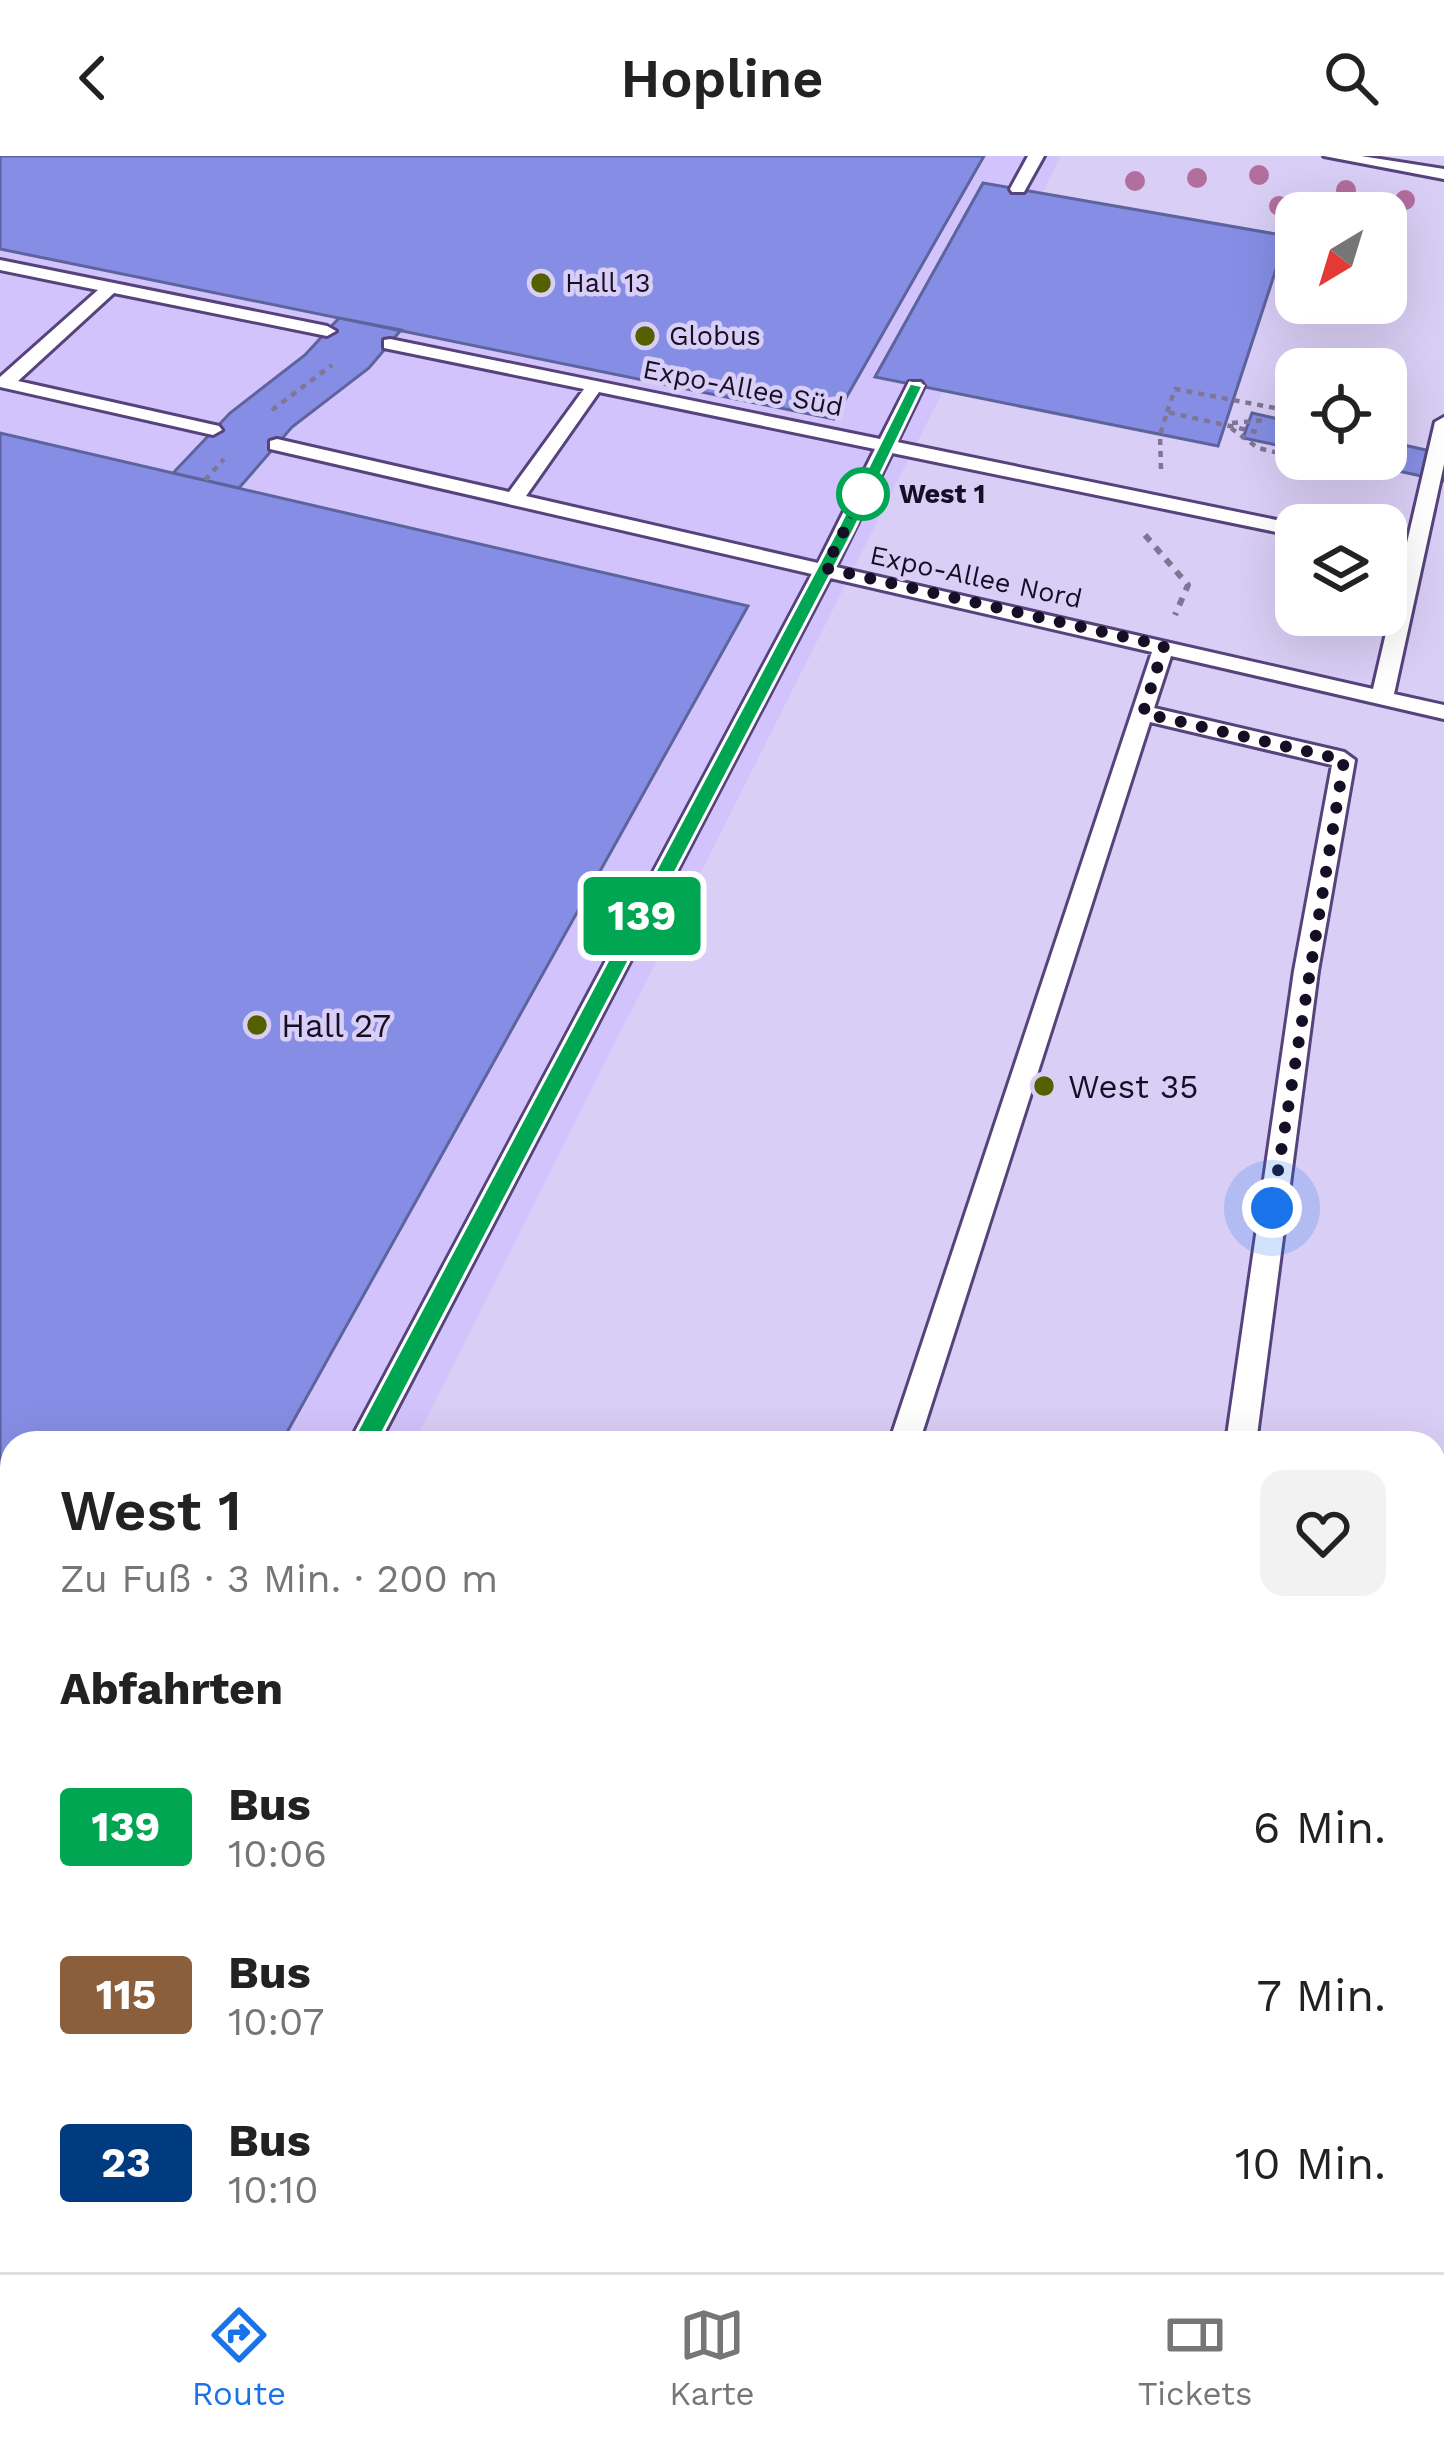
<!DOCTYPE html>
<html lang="de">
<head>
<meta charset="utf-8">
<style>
	body { margin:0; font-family:"Work Sans",sans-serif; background:#f2f2f2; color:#222; height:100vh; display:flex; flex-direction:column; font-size:45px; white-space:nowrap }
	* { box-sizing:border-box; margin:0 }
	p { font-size:39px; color:#767676 }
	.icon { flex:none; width:66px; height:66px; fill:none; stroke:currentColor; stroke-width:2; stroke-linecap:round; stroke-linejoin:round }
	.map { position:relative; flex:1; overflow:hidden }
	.details { position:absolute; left:0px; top:1275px; width:1446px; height:843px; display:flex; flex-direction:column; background:#fff; border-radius:36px 36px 0 0; box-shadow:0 12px 48px #0002 }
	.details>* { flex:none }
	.badge { padding:0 24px; border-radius:9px; font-size:42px; line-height:78px }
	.needle { width:78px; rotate:218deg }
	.tools { position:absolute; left:1275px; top:36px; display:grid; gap:24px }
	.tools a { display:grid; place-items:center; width:132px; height:132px; border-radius:24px; background:#fff; box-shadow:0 12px 48px #0002; font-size:60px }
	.you { position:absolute; width:60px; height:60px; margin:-30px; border:9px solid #fff; border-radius:50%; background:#1a73e8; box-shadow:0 0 0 18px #1a73e833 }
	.map>.badge { position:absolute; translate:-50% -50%; box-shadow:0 0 0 6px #fff }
	h2 { padding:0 60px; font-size:45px; line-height:108px }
	.round { display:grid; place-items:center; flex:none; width:126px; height:126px; border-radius:24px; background:#f2f2f2 }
	.head { display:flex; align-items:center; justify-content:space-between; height:204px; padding:0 60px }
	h1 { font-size:57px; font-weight:600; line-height:90px }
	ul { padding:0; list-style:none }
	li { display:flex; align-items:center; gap:36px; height:168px; padding:0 60px }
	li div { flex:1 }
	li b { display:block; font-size:45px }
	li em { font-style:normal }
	li .badge { min-width:132px; font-weight:700; text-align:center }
	header { display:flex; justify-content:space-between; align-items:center; height:156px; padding:0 60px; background:#fff; font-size:54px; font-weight:600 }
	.menu { display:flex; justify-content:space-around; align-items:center; height:168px; border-top:3px solid #e0e0e0; background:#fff; font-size:33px; color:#767676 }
	.menu a { display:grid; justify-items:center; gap:6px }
	.menu .on { color:#1a73e8 }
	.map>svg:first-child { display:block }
	.built { fill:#d3c3fc }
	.building { fill:#858ee4; stroke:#5d639d; stroke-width:3 }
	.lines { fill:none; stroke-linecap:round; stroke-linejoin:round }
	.service-casing { stroke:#56437b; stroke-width:6 }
	.path-far2 { stroke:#7f7695; stroke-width:4.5; stroke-dasharray:6 6; stroke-linecap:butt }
	.path-far1 { stroke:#7f7695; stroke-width:6; stroke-dasharray:8 8; stroke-linecap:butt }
	.path { stroke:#7f7695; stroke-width:9; stroke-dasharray:12 12; stroke-linecap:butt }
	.service { fill:#fff; fill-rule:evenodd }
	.tree { fill:#b26e9d }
	.line { fill:#00a651; stroke:#fff; stroke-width:3 }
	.walk { stroke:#160e25; stroke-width:12; stroke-dasharray:0 21.6 }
	.poi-dot { fill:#546000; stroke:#d9cef5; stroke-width:4.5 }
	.stop-dot { fill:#fff; stroke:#00a651; stroke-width:6 }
	.labels { text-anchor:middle; stroke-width:9; stroke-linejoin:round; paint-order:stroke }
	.far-poi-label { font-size:27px; fill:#160e25; stroke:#d9cef5; text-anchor:start }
	.far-street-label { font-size:27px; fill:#160e25; stroke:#d9cef5 }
	.far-stop-label { font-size:27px; font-weight:bold; fill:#160e25; stroke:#d9cef5; text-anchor:start }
	.poi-label { font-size:33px; fill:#160e25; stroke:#d9cef5; text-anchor:start }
</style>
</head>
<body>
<header><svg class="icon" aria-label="back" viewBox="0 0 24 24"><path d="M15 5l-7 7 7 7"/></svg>Hopline<svg class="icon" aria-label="search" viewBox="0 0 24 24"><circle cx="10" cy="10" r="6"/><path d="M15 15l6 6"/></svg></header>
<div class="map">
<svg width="1444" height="2116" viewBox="0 0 1444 2116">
	<rect width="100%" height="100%" fill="#d9cef5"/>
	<path class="built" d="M0,0H1061L414,1287H12V2006L0,2001Z"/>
	<path class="building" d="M0,0H984L834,263L0,93Z
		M983,27L1287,80L1218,290L875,221Z
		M339,162L401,174L369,212L292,271L239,332L173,317L230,257L305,199Z
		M1252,257L1296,267V293L1243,282Z
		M0,277L748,450L281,1287H12V1769L0,1791Z
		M1386,285L1444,298V325L1343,303H1386Z"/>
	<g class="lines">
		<defs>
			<path id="service" d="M1028,0H1044L1024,36H1012L1010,33Z
				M1324,0H1361L1444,13V23Z
				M0,104L327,170L336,175L327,180L114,137L18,225L219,270L222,274L213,279L0,231V221L98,134L0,114Z
				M390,183L880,283L909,226H921L924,230L897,286L1296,368L1300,369H1296V380L892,297L836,411L1373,533L1435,266L1444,261V308L1394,538L1444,549V563L1171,500L1154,552L1344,596L1355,604L1318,815L1256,1287H1226L1294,815L1332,609L1150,566L919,1287H889L1152,496L830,422L379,1287H349L812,418L270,293V285L277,283L509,336L584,233L384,192V184ZM599,236L875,293L818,407L526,340Z
				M0,1862L12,1867V1903L0,1898Z
				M0,2060L12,2065V2103L0,2098Z
				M39,2106H82L83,2109L80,2116H42Z
				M617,2106H655L652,2116H614Z
				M1133,2106H1171L1170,2116H1132Z"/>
		</defs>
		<use href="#service" class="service-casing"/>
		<path class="path-far2" d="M272,254L332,209
			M1167,256L1175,233L1296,256
			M1232,267L1266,264
			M1231,272L1258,292L1296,301
			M1306,303L1383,320L1386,312
			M1161,313L1160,279L1167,256L1261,277
			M205,324L224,303"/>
		<path class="path-far1" d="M1145,379L1188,429L1175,459"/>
		<path class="path" d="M567,2116L571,2106"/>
		<use href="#service" class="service"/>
	</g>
	<g class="tree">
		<circle cx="1259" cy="19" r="10"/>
		<circle cx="1197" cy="22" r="10"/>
		<circle cx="1135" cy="25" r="10"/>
		<circle cx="1346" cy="34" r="10"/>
		<circle cx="1405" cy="44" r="10"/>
		<circle cx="1279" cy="50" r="10"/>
	</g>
	<path class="line" d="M910,227L923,230L854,374L373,1295H355V1279L837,374Z"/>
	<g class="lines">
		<path class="walk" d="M863,338L825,412L1164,490L1143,557L1344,604L1272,1052"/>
	</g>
	<g class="poi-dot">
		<circle cx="541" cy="127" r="12"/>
		<circle cx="645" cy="180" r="12"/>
		<circle cx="257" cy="869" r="12"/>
		<circle cx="1044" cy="930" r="12"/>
	</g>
	<circle class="stop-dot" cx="863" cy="338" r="24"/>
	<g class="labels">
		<g class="far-poi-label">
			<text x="565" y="136">Hall 13</text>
			<text x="669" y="189">Globus</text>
		</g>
		<g class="far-street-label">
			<text transform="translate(743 232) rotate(11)" y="9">Expo-Allee Süd</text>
			<text transform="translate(976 421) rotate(12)" y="9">Expo-Allee Nord</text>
		</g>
		<g class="far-stop-label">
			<text x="899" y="347">West 1</text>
		</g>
		<g class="poi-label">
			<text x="281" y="881">Hall 27</text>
			<text x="1068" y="942">West 35</text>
		</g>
	</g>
</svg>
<div class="tools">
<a><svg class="needle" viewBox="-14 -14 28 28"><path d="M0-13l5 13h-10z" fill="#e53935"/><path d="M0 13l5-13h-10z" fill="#767676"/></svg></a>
<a><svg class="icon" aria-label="locate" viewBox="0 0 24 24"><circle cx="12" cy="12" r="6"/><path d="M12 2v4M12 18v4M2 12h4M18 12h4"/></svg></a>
<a><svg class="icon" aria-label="layers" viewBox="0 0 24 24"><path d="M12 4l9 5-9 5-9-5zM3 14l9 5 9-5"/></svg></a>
</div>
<div class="you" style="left:1272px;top:1052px"></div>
<b class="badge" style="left:642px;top:760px;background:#00a651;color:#fff">139</b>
<section class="details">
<div class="head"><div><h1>West 1</h1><p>Zu Fuß · 3 Min. · 200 m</p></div><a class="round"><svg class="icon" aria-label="heart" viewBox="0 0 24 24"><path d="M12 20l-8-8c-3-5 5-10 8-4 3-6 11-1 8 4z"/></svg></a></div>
<h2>Abfahrten</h2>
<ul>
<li><span class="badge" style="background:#00a651;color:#fff">139</span><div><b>Bus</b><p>10:06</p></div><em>6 Min.</em></li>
<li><span class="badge" style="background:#8b5e3c;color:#fff">115</span><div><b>Bus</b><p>10:07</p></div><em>7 Min.</em></li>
<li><span class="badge" style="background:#003b80;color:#fff">23</span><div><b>Bus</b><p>10:10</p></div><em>10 Min.</em></li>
</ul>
</section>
</div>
<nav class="menu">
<a class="on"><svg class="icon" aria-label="directions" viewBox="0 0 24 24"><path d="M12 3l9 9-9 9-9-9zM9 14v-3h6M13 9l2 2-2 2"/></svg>Route</a>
<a><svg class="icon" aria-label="map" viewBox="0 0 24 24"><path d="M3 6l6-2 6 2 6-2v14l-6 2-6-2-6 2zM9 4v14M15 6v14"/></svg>Karte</a>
<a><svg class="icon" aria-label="tickets" viewBox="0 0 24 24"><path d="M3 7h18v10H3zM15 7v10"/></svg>Tickets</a>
</nav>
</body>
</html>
